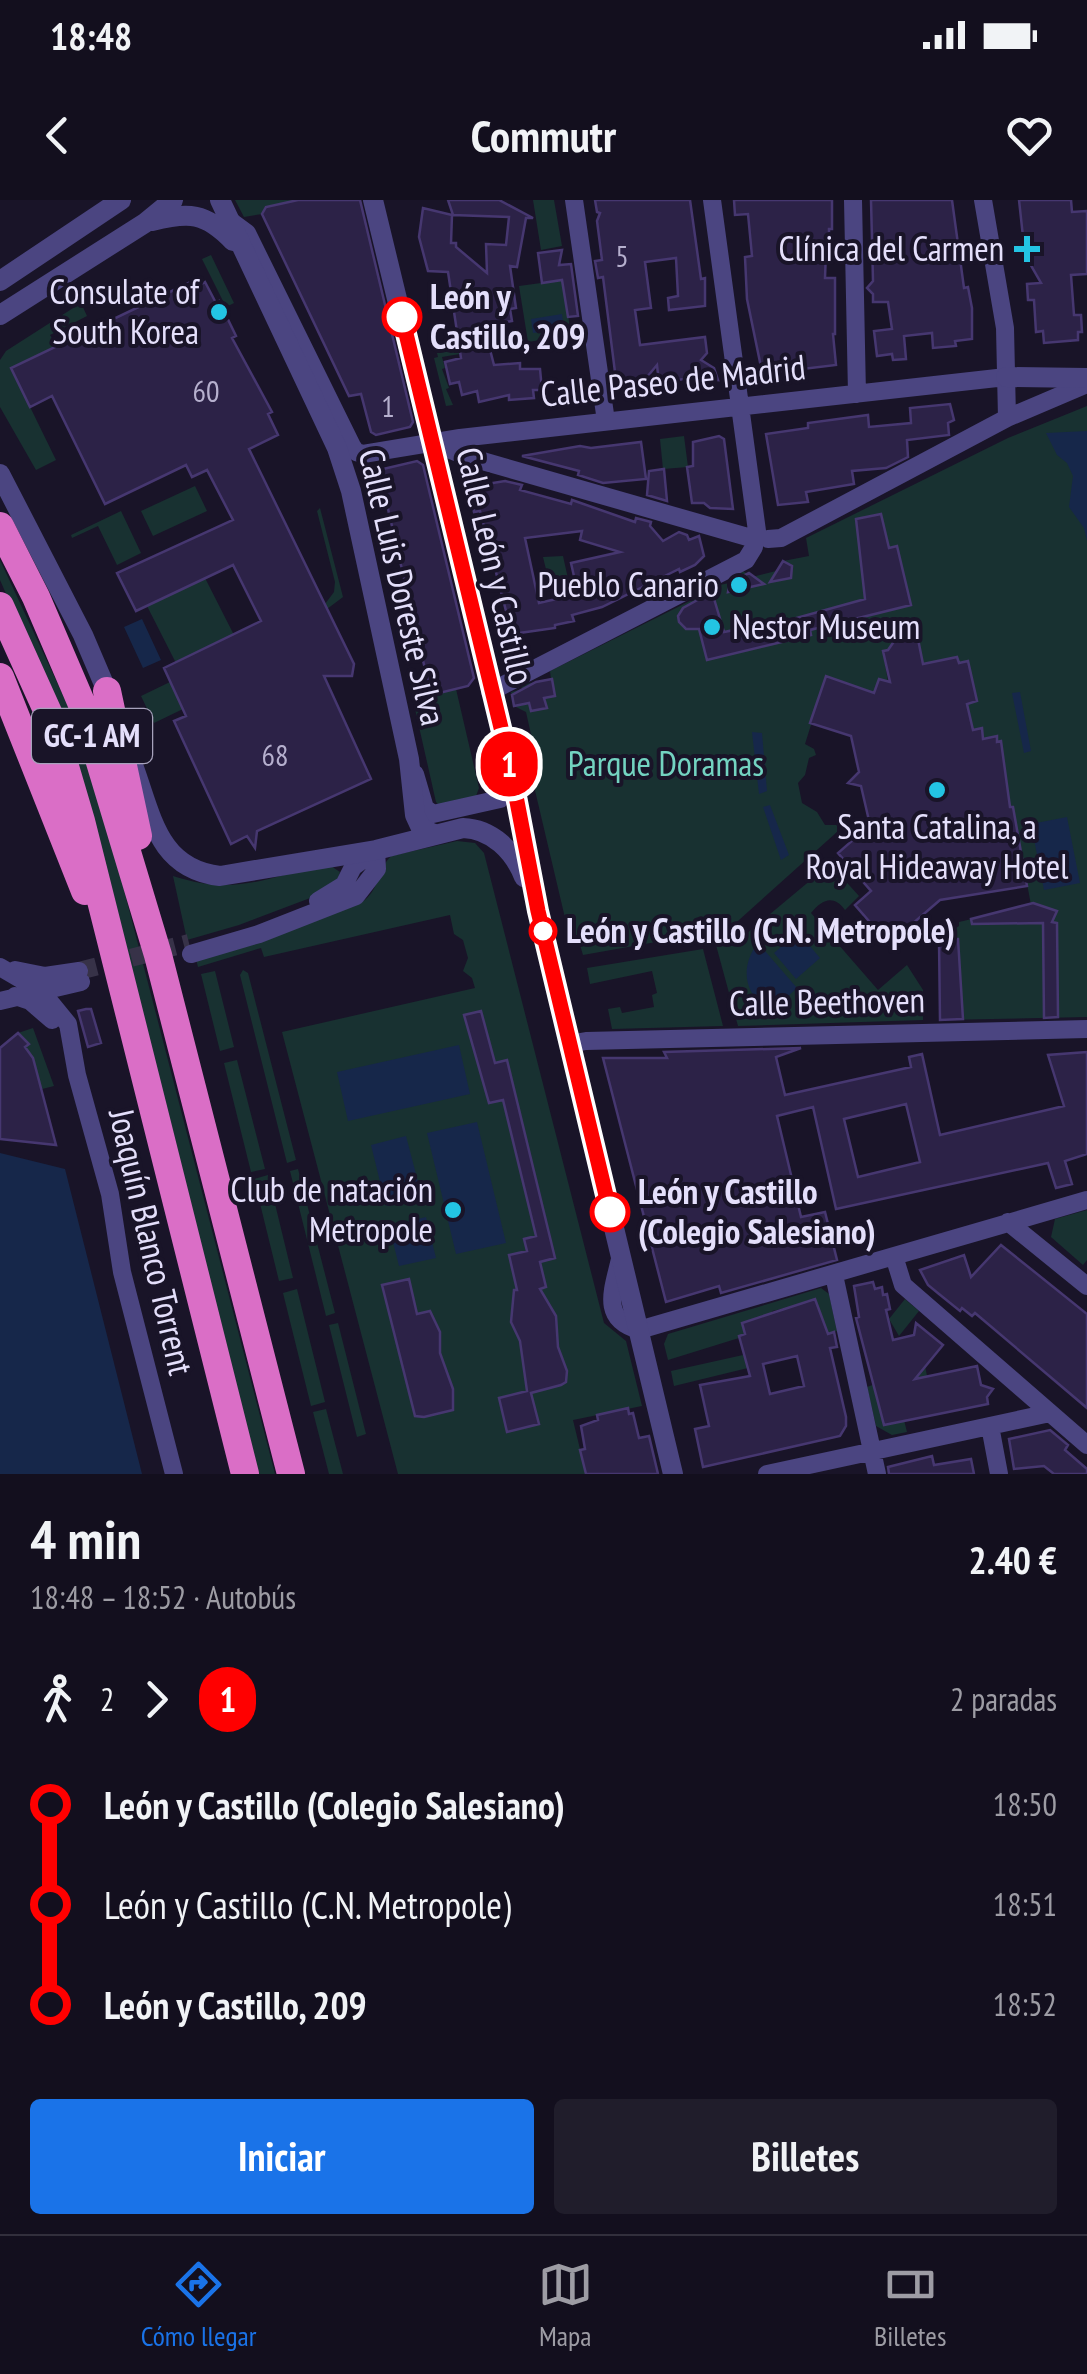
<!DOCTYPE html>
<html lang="es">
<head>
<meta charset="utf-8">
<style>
	body { margin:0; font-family:"PT Sans Narrow",sans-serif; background:#201d2b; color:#f1f3f6; height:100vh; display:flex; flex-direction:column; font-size:38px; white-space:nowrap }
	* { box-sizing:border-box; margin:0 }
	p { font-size:32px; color:#9d9ca4 }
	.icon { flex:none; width:55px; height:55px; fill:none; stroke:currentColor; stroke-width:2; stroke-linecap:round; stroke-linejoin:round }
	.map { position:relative; height:1274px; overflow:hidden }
	.side { display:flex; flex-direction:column; background:#130f1e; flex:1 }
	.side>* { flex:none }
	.badge { padding:0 20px; border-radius:32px; font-size:35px; line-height:65px }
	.map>.badge { position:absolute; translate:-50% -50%; box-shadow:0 0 0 5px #fff }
	.legs { display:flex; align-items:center; gap:15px; height:110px; padding:0 30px; font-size:32px }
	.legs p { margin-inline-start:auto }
	.headline { display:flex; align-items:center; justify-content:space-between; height:170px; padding:0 30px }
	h1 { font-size:55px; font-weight:800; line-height:75px }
	.cta { display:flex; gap:20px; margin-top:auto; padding:20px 30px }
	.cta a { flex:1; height:115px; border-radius:10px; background:#1a73e8; color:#fff; font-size:40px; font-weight:800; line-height:115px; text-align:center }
	.cta a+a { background:#201d2b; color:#f1f3f6 }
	ul { padding:0 30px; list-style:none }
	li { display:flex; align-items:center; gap:35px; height:100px; font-size:38px }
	li i { display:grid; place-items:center; width:15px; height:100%; margin:0 12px; background:currentColor }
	li i::after { content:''; width:25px; height:25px; margin:-12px; border:8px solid; border-radius:50%; background:#130f1e }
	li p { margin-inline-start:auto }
	li:first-child i { background:linear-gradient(#0000 50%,currentColor 0) }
	li:last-child i { background:linear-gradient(currentColor 50%,#0000 0) }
	.status { display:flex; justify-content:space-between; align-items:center; height:70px; padding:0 50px; background:#130f1e; direction:ltr }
	.status svg { height:28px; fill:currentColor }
	header { display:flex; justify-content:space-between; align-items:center; height:130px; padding:0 30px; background:#130f1e; font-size:45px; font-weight:800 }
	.tabs { display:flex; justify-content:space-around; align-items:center; height:140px; border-top:2px solid #322f3c; background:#130f1e; font-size:28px; color:#9d9ca4 }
	.tabs a { display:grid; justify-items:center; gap:5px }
	.tabs .selected { color:#1a73e8 }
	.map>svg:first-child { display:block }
	.green { fill:#183131 }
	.water { fill:#16274a }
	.building { fill:#2c2247; stroke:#463770; stroke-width:2.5; fill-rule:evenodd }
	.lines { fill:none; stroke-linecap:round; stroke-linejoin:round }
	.minor-tunnel { stroke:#373248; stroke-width:18; stroke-dasharray:18 9; stroke-linecap:butt }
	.minor { stroke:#4b4581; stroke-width:18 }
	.tertiary { stroke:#4b4581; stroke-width:20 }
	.trunk { stroke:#da6ec6; stroke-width:28 }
	.line-1-casing { stroke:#fff; stroke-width:22 }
	.line-1 { stroke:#f00; stroke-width:15 }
	.poi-dot { fill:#23c4e3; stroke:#191428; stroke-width:4 }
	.stop-1-dot { fill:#fff; stroke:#f00; stroke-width:5 }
	.labels { text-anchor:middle; stroke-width:8; stroke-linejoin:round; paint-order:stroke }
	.number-label { font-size:30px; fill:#b6b0ce }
	.shield { fill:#191428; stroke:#a7a2bc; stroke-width:2.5 }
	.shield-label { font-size:32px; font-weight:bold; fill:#e4dffb }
	.poi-label { font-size:35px; fill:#e4dffb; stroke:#191428; text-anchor:end }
	.stop-label { font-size:35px; font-weight:bold; fill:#e4dffb; stroke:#191428; text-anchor:start }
	.street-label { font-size:35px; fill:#e4dffb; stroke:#191428 }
	.park-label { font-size:35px; fill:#73d3c1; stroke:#191428 }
</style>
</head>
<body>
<div class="status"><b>18:48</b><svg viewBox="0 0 49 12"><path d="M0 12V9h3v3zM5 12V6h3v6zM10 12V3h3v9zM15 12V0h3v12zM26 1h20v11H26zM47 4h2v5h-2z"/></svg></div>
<header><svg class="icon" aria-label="back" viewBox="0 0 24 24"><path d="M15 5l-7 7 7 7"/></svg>Commutr<svg class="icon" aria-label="heart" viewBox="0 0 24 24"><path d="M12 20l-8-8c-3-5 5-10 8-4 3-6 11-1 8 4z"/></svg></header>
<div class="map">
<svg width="1087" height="1274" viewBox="0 0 1087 1274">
	<rect width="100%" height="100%" fill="#191428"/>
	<path class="green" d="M235,0H298L267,7L262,14L244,17Z
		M533,0H554L562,46L541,50Z
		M211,55L234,103L226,107L202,59Z
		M563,80L571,135L528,142L519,86Z
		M81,103L87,116L50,135L57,146L11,168L56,260L36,270L0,207V160L6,151Z
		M488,145L489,149L442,157L445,168L442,169L449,188L446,189L453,205L446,206L434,158L438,157L437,153Z
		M1087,206V817L940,820L939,740L953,739V730L959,726V722L1031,705L1013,608L1010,607L1001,541H997L996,536L983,539L982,529L919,541L967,504L976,501L968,461L959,463L957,457L914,466L921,453L918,439L909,435L897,437L892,449L883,451L888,482L879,479L874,493L826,477L805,544L814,549L816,555L809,558L805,575L798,583L802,603L817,612L825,625H837V632L729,729L583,755L580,745L570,739L525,548L532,539L526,512L514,506L511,492L522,489L521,485L551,479L550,471L710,391V387L734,382L731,375L743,371L752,377L776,371L783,361L809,356L806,338L1008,238Z
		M684,236L688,267L663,269L660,239Z
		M195,286L207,311L153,336L141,311Z
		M320,308L343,397L327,409L325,404L334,392L335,382L317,311Z
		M121,311L141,353L117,365L98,326L72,338L71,335Z
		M563,356L569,383L550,386L543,357Z
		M0,360L74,519L110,636L275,1274H259L62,521L0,380Z
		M205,378L234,435L176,463L147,406Z
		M170,482L183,509L154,523L141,496Z
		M456,489L479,588L475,599L439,605L436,602L413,500Z
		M457,641L475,643L484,653L604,1123L626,1141L642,1206L573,1220L586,1274H398L282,832L475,788L472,778L463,771L468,758L463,740L454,734L450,715L264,757L261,748L198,767L196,759L362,702C380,690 377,670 391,656Z
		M830,664L859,696L845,710C833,694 822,700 811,713L878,790L907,765L923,790V820L738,826L716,745L739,740Z
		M319,666H331L340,672L334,689L239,725L187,740L173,676C232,695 261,680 319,666Z
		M703,749L723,826L612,829L608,809L620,807L622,813L654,807L652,795L657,793L652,771L590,784L587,768Z
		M243,770L248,773L296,960L287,963L240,775Z
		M215,771L234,847L220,851L201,774Z
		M33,828L54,886L42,889L35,876L38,874L25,847L29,843L18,833Z
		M237,860L265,969L251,972L224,863Z
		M298,969L335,1113L326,1116L290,971Z
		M268,975L293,1078L279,1081L254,979Z
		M1087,1010V1060L1083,1065L1051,1037L1055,1019Z
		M821,1088L829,1094L837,1131L826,1135L815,1099L806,1101V1104L772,1111L775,1123H742L745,1134L739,1138L668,1160L664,1144L668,1134Z
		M297,1089L325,1202L311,1206L283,1093Z
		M905,1099L919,1111L899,1136L889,1119Z
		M338,1123L366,1234L357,1237L329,1125Z
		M743,1155L746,1163L750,1162L752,1167L674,1186L671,1171Z
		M925,1166L933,1205L880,1208L884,1225L904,1220L907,1232L892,1235L876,1226L867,1187Z
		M326,1209L343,1274H329L313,1212Z"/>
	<path class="water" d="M562,114L564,129L533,133L531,119Z
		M1087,231V341L1084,328L1069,307L1073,276L1067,263L1057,255L1046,233Z
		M142,419L161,460L143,468L124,427Z
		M1020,492L1031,551L1024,553L1012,493Z
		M752,532L762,533L767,591L759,594Z
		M770,605L789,655L781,660L763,607Z
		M1067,617L1080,683L1044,690L1031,624Z
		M798,732L820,758L796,779L774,753Z
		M758,743L797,788L772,811C744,797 739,767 758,743Z
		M459,845L470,894L348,921L337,872Z
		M477,922L506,1043L456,1054L427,933Z
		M406,936L422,997L386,1006L371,945Z
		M0,953L65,969L142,1274H0Z
		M426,1017L436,1058L399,1066L389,1026Z"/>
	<path class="building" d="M298,0H360L413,222L410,227L376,235L371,232L361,194L349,196L262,14L266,7Z
		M448,0H499L533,18H526L517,67L510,66L516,108L510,109L512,121L501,123L504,136L487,138L494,165L520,163V169H540L542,190H533L534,198L509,200V195L479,202L477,191L462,195L459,182L450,184L445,162L461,158L448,72L428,71L419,37L423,8L452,15L451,43H456V47L487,73L486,44L506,45L509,17L453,15Z
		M595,0H690L701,79L705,78V106L669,110L668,98L678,96L676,58L645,62L651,108L635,110L640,145L705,137L707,153L701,160L714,168L718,180L690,178L659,183L657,165L637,189L630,184L627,188L616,180L603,77L598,78L595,61L602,60L597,21L600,13L597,12Z
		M734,0H832V29H829V52H826L825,78H835V134H833L836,165L769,173L768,166L761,167L747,99L745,57L752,56L748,14L735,15Z
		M871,0H952L964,88L968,87L972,108V139L955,141L956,146L933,148L932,133L904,136L906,159L893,160L892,154L877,156L874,131L892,129L888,102H873V94L867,88L873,81Z
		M1019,0H1071L1072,12L1087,11V74L1071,75L1074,115H1081L1082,132H1078V140L1044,143L1043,131L1036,132L1034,100H1028L1027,84L1041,83L1025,55Z
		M562,50L559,65L571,64L578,116L568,117L562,80L542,83L538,53Z
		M197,79L200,85L205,82L216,103L219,101L236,136L232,138L272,212L268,214L278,235L249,249L354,464L352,476H324L371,579L257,631L255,648L247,636L231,644L174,521L186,516L164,468L261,421L233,365L136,411L117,373L233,320L207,270L192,277L186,265L105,304L52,196L30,207L11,168Z
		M950,204L954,220L948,223L949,235L907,240L908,257L886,268L852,271L854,284L806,292L808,302L778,305L766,234L808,228V223L868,215L869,227L911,223L910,208Z
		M719,236L724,239L733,309L710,308L704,303H692L687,267L693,266V242Z
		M641,242L646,279L603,283L578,275L579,271L522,256L580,246L591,248Z
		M417,261L423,265L474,478L468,486L431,495L379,270Z
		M664,269L667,301L647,295L649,271Z
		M505,281L522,285L520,290L571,304L572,300L635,322L636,318L651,322L650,326L663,341L679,332L687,335L689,340L699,336L704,356L695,365L680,372L679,369L602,407L572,415L574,421L555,425V428L512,434L480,311L474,312L468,287ZM582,331L580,340L620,352L571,363L578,394L539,403L525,338Z
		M881,314L889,348L897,346L911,405L810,430L811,435L707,460L699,429H686L679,422L678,416L683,408L712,392L724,432L744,428L746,437L798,425L796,418L865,399L856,319Z
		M783,361L792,366L791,378L770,382Z
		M749,373L764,384L728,392L730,382Z
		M909,434L918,439L923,464L957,457L959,463L968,461L977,501L967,504L973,530L982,528L983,539L997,536V542L1001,541L1010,607H1013L1027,686L940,700L889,744L855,705L871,691L838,653L870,625L861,586L848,583L859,572L851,536L810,523L826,476L874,493L879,479L890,482L883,451L888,450L897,437Z
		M552,479L555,496L544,498L547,508L531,511L529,503L514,506L512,495L536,482Z
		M1033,703L1057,711L1052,722L1057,723L1058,817L1044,818L1043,723L972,724L971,719Z
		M958,739L963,819L940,820L939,740Z
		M86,809H91L101,843L88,847L78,811Z
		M481,811L495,863L507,860L555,1058L540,1062L546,1087L540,1089L556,1116L558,1147L567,1171L566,1182L561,1185L531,1193L539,1224L507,1232L499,1198L527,1191L520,1141L511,1122L514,1090H517L509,1055L527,1051L524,1039L536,1036L503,900L489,903L464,815Z
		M18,833L29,844L25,847L33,858L56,945L0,939V848Z
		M801,848L776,857L785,895L911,867L909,857L922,854L940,935L1064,906L1048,855L1087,852V954L1065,961L1072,984L1056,988L1048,963L836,1009L813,907L777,916L801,1017L825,1012L837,1060L721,1093L719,1086L666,1102L603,858H667L664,852ZM906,904L920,962L858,977L844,919Z
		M1001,1045L1087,1114V1208L975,1113L972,1116L962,1108L960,1111L939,1094L928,1085L920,1070L964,1055L971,1077Z
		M409,1079L417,1114L430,1111L440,1132V1153L453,1189V1210L424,1217L415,1216L382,1085Z
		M873,1082L875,1089L882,1087L883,1095L887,1094L890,1109L886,1110L893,1140L914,1135L916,1123L943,1145L915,1179L977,1166L981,1185L993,1189L987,1197L988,1204L884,1225L856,1118L859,1117L854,1086Z
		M815,1099L828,1134L834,1132L837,1147L830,1148L846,1217V1226L840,1236L703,1267L695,1229L709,1226L700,1185L750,1176L739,1136L745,1134L742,1123ZM797,1156L804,1186L770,1194L763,1164Z
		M628,1208L629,1214L633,1213L639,1238L649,1236L658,1274H586L580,1250L585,1249L581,1226L598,1220L597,1215Z
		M1050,1230L1068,1245L1065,1250L1087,1269V1274H1054L1044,1266L1014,1269L1009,1239Z
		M932,1256L934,1265L971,1259L974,1274H889L888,1267Z"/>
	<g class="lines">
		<path class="minor-tunnel" d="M79,771L189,743"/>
		<path class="minor" d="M574,0L606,221
			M712,0L757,331
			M853,0L857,194
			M983,0L1005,128L1007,218
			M228,19L247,33L352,246L356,252L363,254L460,238L1006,177
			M434,243L465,256L751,338
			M768,339L781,338L1007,218L1087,184
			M490,492L746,360L754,347
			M415,574L425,608L433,614L500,599L507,589L509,571
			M318,701L344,685L353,667L376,650
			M191,754L259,734L356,696L377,669L376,650
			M0,767L41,791L68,824L77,875L110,994L122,1072L174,1274
			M15,770L45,776L79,771
			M15,796L30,801L52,820
			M0,801L81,782
			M569,844L586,841L1087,829
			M1008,1022L1087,1086
			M894,1056L903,1085L1087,1245
			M620,1059C613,1090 600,1119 639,1130L1087,1000
			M834,1075L877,1274
			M990,1226L999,1274
			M767,1274L1050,1213"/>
		<path class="tertiary" d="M220,0L337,248L351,291L409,559L415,615L421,628L434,634
			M373,0L510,565L538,711L673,1274
			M152,21C189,12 205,12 233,41
			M0,81L121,0
			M0,115L145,23L173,0
			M1006,177L1087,178
			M0,274L83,435L112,503
			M134,568C152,618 159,669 220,676L376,650L463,628C492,629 514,651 524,677"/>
		<path class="trunk" d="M0,326L36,397L84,509L158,755L291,1274
			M0,406L51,519L81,621L245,1274
			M0,477L85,691
			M107,491L138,636"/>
	</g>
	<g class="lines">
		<defs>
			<path id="line-1" d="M402,117L510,565L538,711L610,1012"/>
		</defs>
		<use href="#line-1" class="line-1-casing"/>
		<use href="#line-1" class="line-1"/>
	</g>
	<g class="poi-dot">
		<path d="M1022 34h10v10h10v10h-10v10h-10v-10h-10v-10h10z"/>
		<circle cx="219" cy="112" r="10"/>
		<circle cx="739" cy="385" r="10"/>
		<circle cx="712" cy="427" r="10"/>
		<circle cx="937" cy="590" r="10"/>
		<circle cx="453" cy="1010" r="10"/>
	</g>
	<g class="stop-1-dot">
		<circle cx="402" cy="117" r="18"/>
		<circle cx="543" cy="731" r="12"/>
		<circle cx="610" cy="1012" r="18"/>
	</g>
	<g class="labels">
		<g class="number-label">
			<text x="622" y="67">5</text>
			<text x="206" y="202">60</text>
			<text x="388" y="217">1</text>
			<text x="275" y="566">68</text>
		</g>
		<rect class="shield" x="32" y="509" width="120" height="54" rx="8"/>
		<g class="shield-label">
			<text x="92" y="547">GC-1 AM</text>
		</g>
		<g class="poi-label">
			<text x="1004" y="61">Clínica del Carmen</text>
			<text x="199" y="104">Consulate of<tspan x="199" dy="40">South Korea</tspan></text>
			<text x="719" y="397">Pueblo Canario</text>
			<text x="732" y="439" text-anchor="start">Nestor Museum</text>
			<text x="937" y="639" text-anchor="middle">Santa Catalina, a<tspan x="937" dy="40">Royal Hideaway Hotel</tspan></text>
			<text x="433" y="1002">Club de natación<tspan x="433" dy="40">Metropole</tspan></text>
		</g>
		<g class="stop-label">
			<text x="430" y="109">León y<tspan x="430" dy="40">Castillo, 209</tspan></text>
			<text x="566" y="743">León y Castillo (C.N. Metropole)</text>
			<text x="638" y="1004">León y Castillo<tspan x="638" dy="40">(Colegio Salesiano)</tspan></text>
		</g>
		<g class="street-label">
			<text transform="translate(673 181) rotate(-6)" y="12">Calle Paseo de Madrid</text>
			<text transform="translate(495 366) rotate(77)" y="12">Calle León y Castillo</text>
			<text transform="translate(402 387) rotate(77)" y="12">Calle Luis Doreste Silva</text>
			<text transform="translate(827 802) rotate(-1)" y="12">Calle Beethoven</text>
			<text transform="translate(151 1042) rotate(77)" y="12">Joaquín Blanco Torrent</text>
		</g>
		<g class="park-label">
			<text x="666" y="576">Parque Doramas</text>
		</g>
	</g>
</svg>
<b class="badge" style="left:509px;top:564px;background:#f00;color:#fff">1</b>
</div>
<section class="side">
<div class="headline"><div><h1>4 min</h1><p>18:48 – 18:52 · Autobús</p></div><b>2.40 €</b></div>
<div class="legs"><svg class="icon" aria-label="walk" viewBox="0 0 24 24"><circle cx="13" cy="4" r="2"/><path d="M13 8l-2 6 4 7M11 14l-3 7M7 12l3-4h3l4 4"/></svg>2<svg class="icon" aria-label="forward" viewBox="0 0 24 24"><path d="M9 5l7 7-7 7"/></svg><b class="badge" style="background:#f00;color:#fff">1</b><p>2 paradas</p></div>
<ul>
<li><i style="color:#f00"></i><b>León y Castillo (Colegio Salesiano)</b><p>18:50</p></li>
<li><i style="color:#f00"></i><span>León y Castillo (C.N. Metropole)</span><p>18:51</p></li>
<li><i style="color:#f00"></i><b>León y Castillo, 209</b><p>18:52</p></li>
</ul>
<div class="cta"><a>Iniciar</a><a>Billetes</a></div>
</section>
<nav class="tabs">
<a class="selected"><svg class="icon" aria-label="directions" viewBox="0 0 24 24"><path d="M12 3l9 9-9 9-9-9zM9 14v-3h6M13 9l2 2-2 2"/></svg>Cómo llegar</a>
<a><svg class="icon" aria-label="map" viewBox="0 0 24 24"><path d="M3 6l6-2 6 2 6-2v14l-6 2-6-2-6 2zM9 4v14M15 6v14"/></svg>Mapa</a>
<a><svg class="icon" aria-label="tickets" viewBox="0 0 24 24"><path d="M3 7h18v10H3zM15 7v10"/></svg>Billetes</a>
</nav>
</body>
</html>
